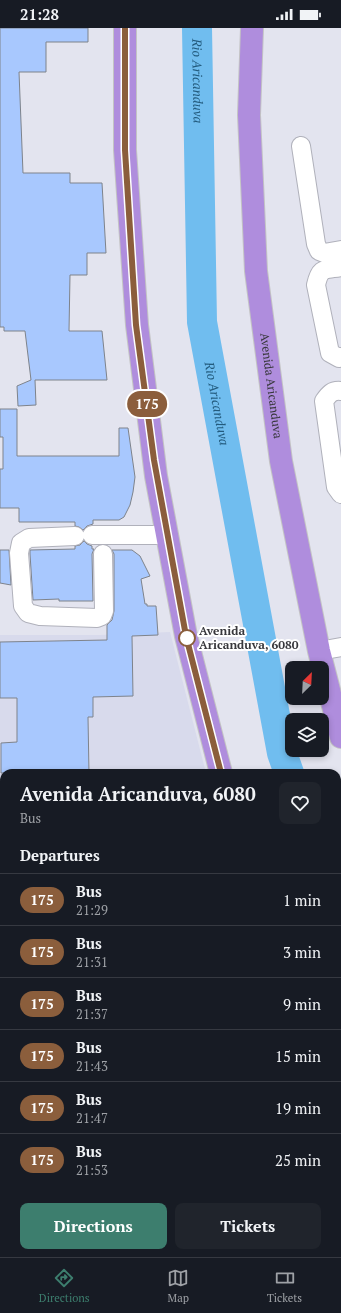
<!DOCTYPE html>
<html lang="en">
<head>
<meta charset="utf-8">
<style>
	body { margin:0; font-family:"PT Serif",serif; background:#20242c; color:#f1f3f6; height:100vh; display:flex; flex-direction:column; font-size:15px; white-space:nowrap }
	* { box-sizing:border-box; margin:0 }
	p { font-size:13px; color:#9ea1a6 }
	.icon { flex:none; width:22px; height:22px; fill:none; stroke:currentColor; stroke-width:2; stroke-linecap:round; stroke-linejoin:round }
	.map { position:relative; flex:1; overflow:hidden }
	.panel { position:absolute; left:0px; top:741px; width:341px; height:488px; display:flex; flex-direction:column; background:#171b24; border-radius:12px 12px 0 0; box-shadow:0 2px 6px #0003 }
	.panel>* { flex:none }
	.badge { padding:0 8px; border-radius:13px; font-size:14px; line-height:26px }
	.needle { width:26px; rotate:24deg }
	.controls { position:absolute; left:285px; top:633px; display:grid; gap:8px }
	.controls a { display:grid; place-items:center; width:44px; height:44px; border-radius:8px; background:#171b24; box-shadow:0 2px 6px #0003; font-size:20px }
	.map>.badge { position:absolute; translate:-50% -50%; box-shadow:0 0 0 2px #fff }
	h2 { padding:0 20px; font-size:15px; line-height:36px }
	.round { display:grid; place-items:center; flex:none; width:42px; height:42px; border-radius:8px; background:#20242c }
	.headline { display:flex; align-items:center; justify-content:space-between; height:68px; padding:0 20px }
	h1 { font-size:19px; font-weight:600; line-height:30px }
	.cta { display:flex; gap:8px; margin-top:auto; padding:8px 20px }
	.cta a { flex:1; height:46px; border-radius:8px; background:#3d7e6e; color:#fff; font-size:16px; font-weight:600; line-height:46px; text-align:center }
	.cta a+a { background:#20242c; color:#f1f3f6 }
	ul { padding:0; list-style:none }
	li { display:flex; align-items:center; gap:12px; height:52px; padding:0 20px; border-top:1px solid #363941 }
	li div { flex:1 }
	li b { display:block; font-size:15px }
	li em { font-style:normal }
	li .badge { min-width:44px; font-weight:700; text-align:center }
	.status { display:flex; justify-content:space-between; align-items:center; height:28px; padding:0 20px; background:#171b24; direction:ltr }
	.status svg { height:11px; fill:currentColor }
	.tabs { display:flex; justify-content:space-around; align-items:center; height:56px; border-top:1px solid #363941; background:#171b24; font-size:11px; color:#9ea1a6 }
	.tabs a { display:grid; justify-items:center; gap:2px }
	.tabs .current { color:#3d7e6e }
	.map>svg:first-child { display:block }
	.built { fill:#d8daec }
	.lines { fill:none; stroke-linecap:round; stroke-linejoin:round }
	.river { stroke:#70bdef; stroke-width:30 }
	.building { fill:#a8c8fe; stroke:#7e838b }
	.minor-casing { stroke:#b0b1bb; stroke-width:20 }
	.major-casing { stroke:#c3c3c4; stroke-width:24 }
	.highway-casing { stroke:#c3c3c4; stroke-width:24 }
	.path { stroke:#8f9097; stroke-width:2.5; stroke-dasharray:4 2; stroke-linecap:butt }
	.minor { stroke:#fff; stroke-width:18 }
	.major { stroke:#cfbbeb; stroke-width:22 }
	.highway { stroke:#af8ddd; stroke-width:22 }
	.line-casing { stroke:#fff; stroke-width:9 }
	.line { stroke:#8b5e3c; stroke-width:6 }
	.stop-dot { fill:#fff; stroke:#8b5e3c; stroke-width:2 }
	.labels { text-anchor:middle; stroke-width:4; stroke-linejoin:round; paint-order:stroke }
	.street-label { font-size:12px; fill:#38383c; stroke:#fff }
	.stop-label { font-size:12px; font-weight:bold; fill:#38383c; stroke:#fff; text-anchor:start }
	.water-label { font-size:13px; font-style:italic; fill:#235b7e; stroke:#fff }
</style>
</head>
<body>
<div class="status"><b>21:28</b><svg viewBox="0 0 49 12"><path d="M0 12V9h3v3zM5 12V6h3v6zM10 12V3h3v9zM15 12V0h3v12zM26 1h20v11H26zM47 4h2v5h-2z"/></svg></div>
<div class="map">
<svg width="341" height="1229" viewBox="0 0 341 1229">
	<rect width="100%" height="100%" fill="#e3e4ef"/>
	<path class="built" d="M170,604L206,745H4V856H0V607H100Z"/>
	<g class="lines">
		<g class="river">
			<path id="s1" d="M197,0L202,294L282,725L289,745"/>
			<path d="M337,895L341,908"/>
		</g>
	</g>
	<path class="building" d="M0,0H88V14H46V44H19L23,145H70V155H102L106,225H87V247H70L69,303H102L107,352H35L36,377L18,378L17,358L31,352L25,303H4V299H0Z
		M0,381H17V428H119V400H128L135,449L133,464L130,477L124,489L119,492H93V496L87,498L83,502L79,499L75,498V494H19V480H0V441H3V409H0Z
		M84,513L87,516L92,518V521H94L92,526L93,573H59V571L33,572L30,526V522L75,521V518L80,517Z
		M0,522H9L11,557L0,555Z
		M112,522H132L140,528L150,548L141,551L145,576H147V578H156L158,607L132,608L133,668L93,669V689H88L89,745H1V715L17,714V670H0V614L107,612V597L112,592L114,583V526Z"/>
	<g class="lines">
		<defs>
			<path id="minor" d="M301,118L316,216L319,223L324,225L341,222
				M341,239C324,242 320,239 316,257L330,325L339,330L341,329
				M341,363C332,362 329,366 324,373L336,459L341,466
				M92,507H167
				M75,508L29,510L21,515L19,525L23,578L28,585L40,588L97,590L102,588L104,583L103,526
				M319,623L341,619
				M0,865H4
				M0,949H4
				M10,1225L11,1229
				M299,1229L300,1225"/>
			<path id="major" d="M96,1229L97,1225
				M143,1229L144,1225"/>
			<g id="highway">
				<path d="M125,0V122L137,297L156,448L186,608L221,745"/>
				<path id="s2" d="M252,0L249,87L256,243L281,433L319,623L341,709"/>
				<path d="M337,889L341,888"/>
				<path d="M337,1122L341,1132"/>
			</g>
		</defs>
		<use href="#minor" class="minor-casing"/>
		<use href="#major" class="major-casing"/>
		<use href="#highway" class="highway-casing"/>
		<path class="path" d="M0,985L4,990"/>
		<use href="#minor" class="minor"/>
		<use href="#major" class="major"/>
		<use href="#highway" class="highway"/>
	</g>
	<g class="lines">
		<defs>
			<path id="line" d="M125,0V122L136,297L154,432L186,608L221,745"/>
		</defs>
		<use href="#line" class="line-casing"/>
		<use href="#line" class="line"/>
	</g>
	<circle class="stop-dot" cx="187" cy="610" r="8"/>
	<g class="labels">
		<g class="street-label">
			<text dy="4" stroke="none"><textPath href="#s2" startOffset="359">Avenida Aricanduva</textPath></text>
		</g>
		<g class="stop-label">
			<text x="199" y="607">Avenida<tspan x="199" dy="14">Aricanduva, 6080</tspan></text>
		</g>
		<g class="water-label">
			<text dy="5" stroke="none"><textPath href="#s1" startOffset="53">Rio Aricanduva</textPath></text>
			<text dy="5" stroke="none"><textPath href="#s1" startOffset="377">Rio Aricanduva</textPath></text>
		</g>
	</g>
</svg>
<div class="controls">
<a><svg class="needle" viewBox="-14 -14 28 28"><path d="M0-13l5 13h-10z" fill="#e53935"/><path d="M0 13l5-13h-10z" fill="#9ea1a6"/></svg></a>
<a><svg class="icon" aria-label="layers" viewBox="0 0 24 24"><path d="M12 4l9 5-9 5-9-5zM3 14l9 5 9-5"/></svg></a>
</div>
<b class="badge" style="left:147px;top:376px;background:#8b5e3c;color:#fff">175</b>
<section class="panel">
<div class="headline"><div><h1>Avenida Aricanduva, 6080</h1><p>Bus</p></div><a class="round"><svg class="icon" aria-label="heart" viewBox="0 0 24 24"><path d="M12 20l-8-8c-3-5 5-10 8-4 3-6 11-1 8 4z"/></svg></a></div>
<h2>Departures</h2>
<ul>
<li><span class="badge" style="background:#8b5e3c;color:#fff">175</span><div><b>Bus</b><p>21:29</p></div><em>1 min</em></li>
<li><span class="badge" style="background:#8b5e3c;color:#fff">175</span><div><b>Bus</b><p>21:31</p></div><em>3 min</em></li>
<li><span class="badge" style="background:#8b5e3c;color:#fff">175</span><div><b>Bus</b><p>21:37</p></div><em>9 min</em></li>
<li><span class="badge" style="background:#8b5e3c;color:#fff">175</span><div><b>Bus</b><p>21:43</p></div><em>15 min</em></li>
<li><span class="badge" style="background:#8b5e3c;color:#fff">175</span><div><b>Bus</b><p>21:47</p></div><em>19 min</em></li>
<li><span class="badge" style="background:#8b5e3c;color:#fff">175</span><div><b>Bus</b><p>21:53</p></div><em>25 min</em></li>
</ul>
<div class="cta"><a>Directions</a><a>Tickets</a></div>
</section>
</div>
<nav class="tabs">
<a class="current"><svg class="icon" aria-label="directions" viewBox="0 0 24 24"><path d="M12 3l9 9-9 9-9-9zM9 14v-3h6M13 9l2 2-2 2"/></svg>Directions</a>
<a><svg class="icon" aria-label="map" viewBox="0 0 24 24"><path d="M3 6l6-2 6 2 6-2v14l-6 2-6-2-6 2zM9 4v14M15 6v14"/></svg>Map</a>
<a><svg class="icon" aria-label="tickets" viewBox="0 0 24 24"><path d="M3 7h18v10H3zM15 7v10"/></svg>Tickets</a>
</nav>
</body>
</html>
